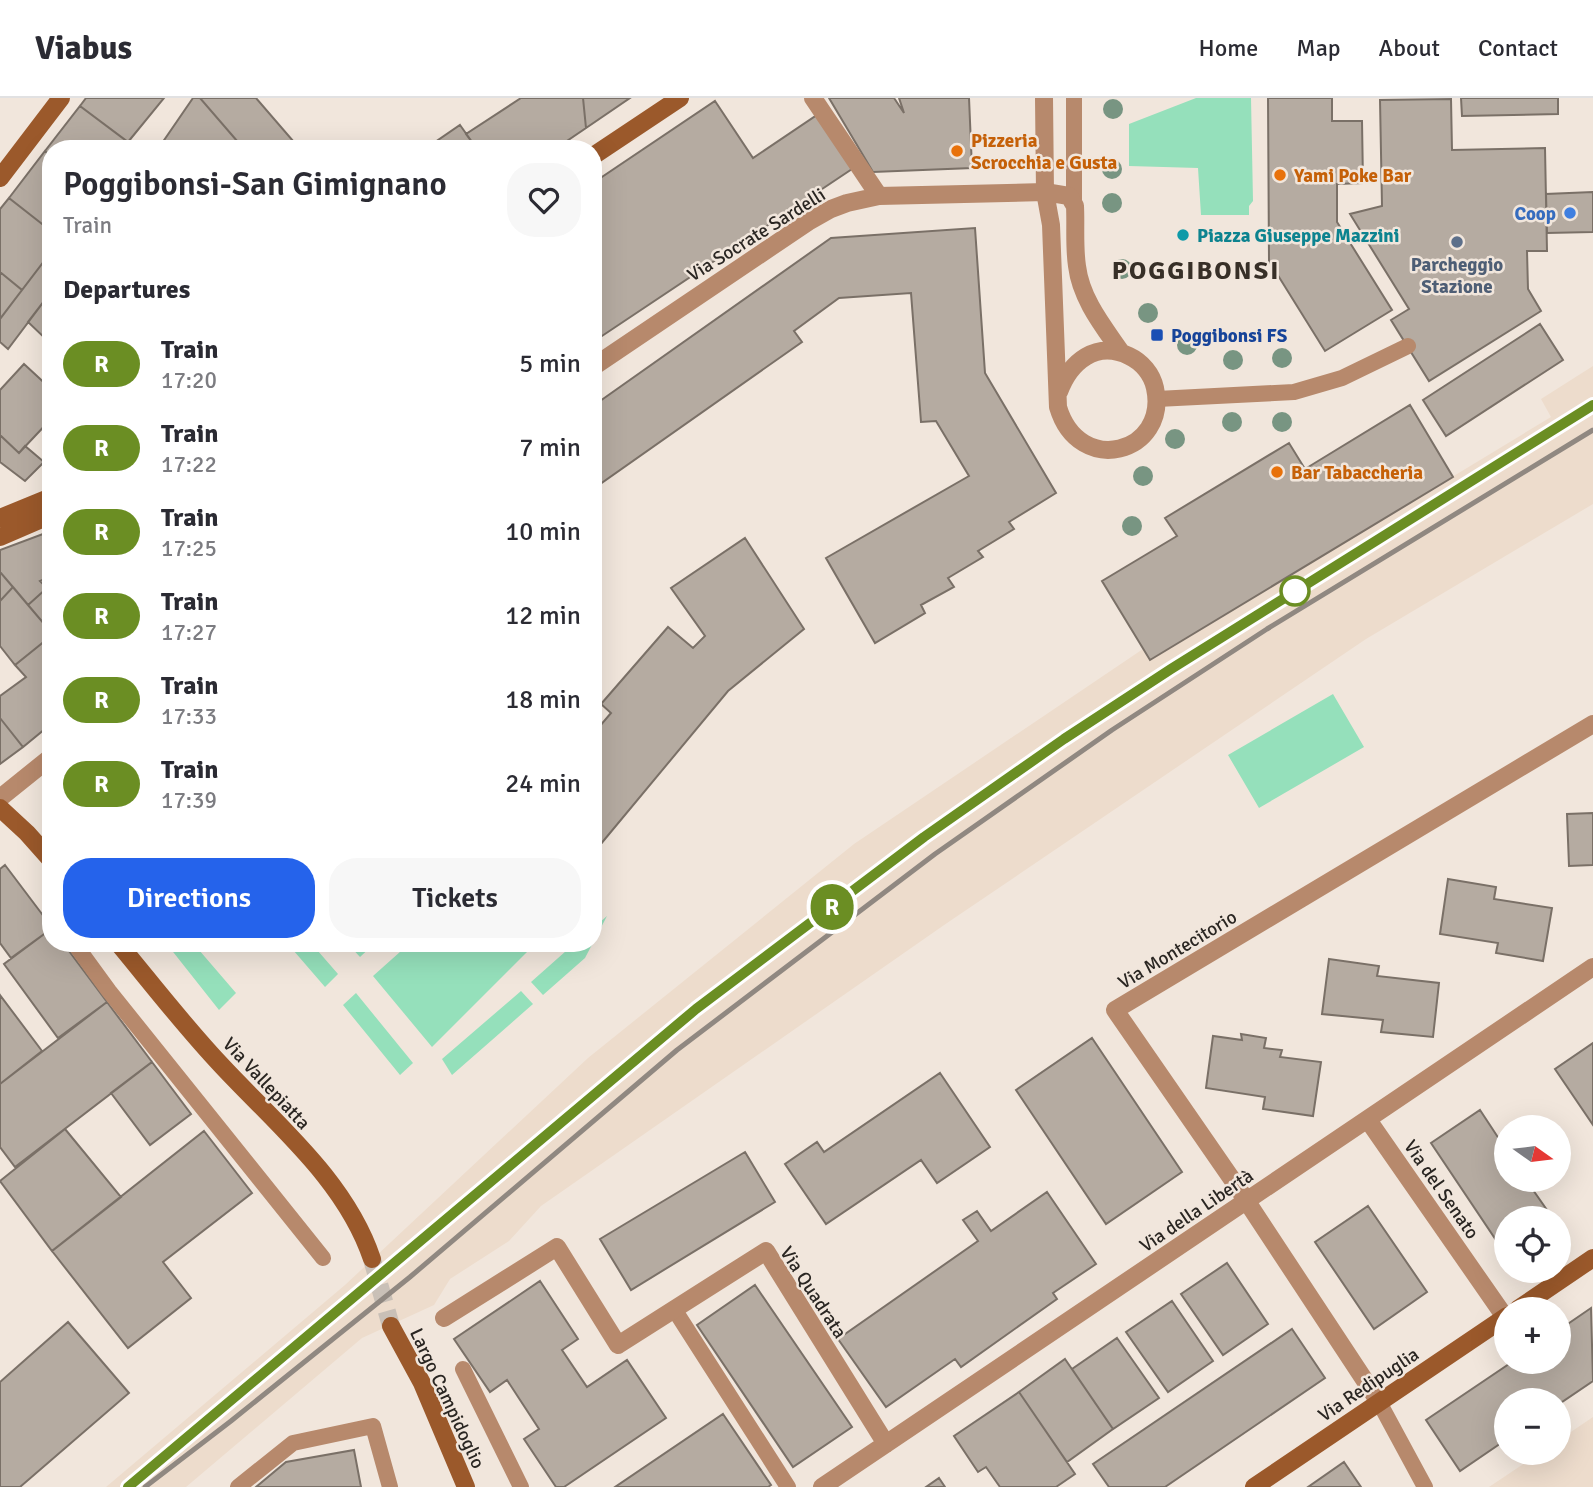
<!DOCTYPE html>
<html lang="en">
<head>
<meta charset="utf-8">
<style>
	body { margin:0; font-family:Signika,sans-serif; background:#f7f7f7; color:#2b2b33; height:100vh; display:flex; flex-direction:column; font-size:26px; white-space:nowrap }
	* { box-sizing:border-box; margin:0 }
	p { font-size:23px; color:#7c7c81 }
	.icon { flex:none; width:38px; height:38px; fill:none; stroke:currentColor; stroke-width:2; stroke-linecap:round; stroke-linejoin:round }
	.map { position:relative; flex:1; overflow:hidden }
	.panel { position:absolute; left:42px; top:42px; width:560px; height:812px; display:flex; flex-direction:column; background:#fff; border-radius:28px; box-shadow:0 7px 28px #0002 }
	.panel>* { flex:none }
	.badge { padding:0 14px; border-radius:23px; font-size:24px; line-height:46px }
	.needle { width:46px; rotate:104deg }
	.buttons { position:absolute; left:1494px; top:1017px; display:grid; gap:14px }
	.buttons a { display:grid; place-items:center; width:77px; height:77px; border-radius:50%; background:#fff; box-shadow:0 7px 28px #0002; font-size:35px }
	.map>.badge { position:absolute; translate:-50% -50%; box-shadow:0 0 0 4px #fff }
	h2 { padding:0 21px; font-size:26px; line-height:63px }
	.round { display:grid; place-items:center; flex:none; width:74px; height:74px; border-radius:28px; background:#f7f7f7 }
	.summary { display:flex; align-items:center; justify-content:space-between; height:119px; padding:0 21px }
	h1 { font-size:33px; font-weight:600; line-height:52px }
	.action { display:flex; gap:14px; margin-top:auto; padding:14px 21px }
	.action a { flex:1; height:80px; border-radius:28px; background:#2563eb; color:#fff; font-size:28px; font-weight:600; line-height:80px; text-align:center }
	.action a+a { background:#f7f7f7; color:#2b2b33 }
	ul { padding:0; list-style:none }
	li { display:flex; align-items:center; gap:21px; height:84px; padding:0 21px }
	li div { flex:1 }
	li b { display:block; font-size:26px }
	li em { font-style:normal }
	li .badge { min-width:77px; font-weight:700; text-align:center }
	header { display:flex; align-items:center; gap:42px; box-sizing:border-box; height:98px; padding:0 35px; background:#fff; border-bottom:2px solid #e1e1e2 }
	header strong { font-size:33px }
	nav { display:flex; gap:38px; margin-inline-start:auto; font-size:24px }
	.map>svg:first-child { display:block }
	.built { fill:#eddccc }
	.green { fill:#95e0bb }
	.building { fill:#b5aba1; stroke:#7a7067; stroke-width:2 }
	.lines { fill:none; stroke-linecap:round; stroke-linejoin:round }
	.secondary-tunnel { stroke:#c9c0b7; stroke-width:18; stroke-dasharray:18 9; stroke-linecap:butt }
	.lane { stroke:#b7896c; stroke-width:16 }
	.street { stroke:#b7896c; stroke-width:18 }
	.secondary { stroke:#9b592b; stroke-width:18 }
	.rail { stroke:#908881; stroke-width:5 }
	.tree { fill:#789582 }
	.line-casing { stroke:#fff; stroke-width:16 }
	.line { stroke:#6b8e23; stroke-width:10 }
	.food-dot { fill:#e8710a; stroke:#f1e6dc; stroke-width:2.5 }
	.shop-dot { fill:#3f7fe0; stroke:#f1e6dc; stroke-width:2.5 }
	.culture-dot { fill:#0f9aa8; stroke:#f1e6dc; stroke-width:2.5 }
	.service-dot { fill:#5c6f8a; stroke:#f1e6dc; stroke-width:2.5 }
	.transit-dot { fill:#1a4fb4; stroke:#f1e6dc; stroke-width:2.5 }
	.stop-dot { fill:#fff; stroke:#6b8e23; stroke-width:3.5 }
	.labels { text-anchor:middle; stroke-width:5; stroke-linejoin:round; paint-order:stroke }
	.food-label { font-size:19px; font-weight:bold; fill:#c56008; stroke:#f1e6dc; text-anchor:start }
	.shop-label { font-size:19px; font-weight:bold; fill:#366cbe; stroke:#f1e6dc; text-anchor:end }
	.street-label { font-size:19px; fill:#2a2622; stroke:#f1e6dc }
	.culture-label { font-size:19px; font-weight:bold; fill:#0d838f; stroke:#f1e6dc; text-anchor:start }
	.service-label { font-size:19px; font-weight:bold; fill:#4e5e75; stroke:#f1e6dc }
	.transit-label { font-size:19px; font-weight:bold; fill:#164399; stroke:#f1e6dc; text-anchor:start }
	.district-label { font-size:26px; font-weight:bold; letter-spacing:2px; fill:#372f27; stroke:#f1e6dc }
</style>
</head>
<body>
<header>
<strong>Viabus</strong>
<nav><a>Home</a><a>Map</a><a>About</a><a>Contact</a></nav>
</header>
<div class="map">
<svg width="1593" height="1389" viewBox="0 0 1593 1389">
	<rect width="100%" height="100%" fill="#f1e6dc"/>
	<path class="built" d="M1593,268V406L1366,541L947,825L541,1108L509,1143L450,1181L434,1207L362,1240L186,1389H106L345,1187L588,960L854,746L1143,551L1150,562L1551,319L1541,301Z
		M1593,1319V1389H1489L1540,1355L1559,1354V1342Z"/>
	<path class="green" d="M1196,0H1251L1253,103L1249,108V117H1201L1198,70L1129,68V26Z
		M1333,596L1364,649L1259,710L1228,657Z
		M607,818L585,860L543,897L531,884L575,845H593V830Z
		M166,845H193L236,895L219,912Z
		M287,845H311L338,876L325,889Z
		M347,845H375L360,859Z
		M410,845H536L432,949L373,878Z
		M521,893L533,906L452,977L442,961Z
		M356,895L413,965L400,977L343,907Z"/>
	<path class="building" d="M86,0H164L128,44L80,8Z
		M193,0H200L244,51H158Z
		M200,0H256L300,51H244Z
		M521,0H583L586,30L555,51H477L466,36Z
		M583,0H630L586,30Z
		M829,0H894L904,15L899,0H969L972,70L873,74Z
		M1268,0H1332V23H1362L1363,85L1337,86V124L1392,212L1325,253L1269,163Z
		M1461,0H1558V16L1462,18Z
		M1451,1L1452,52L1545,50L1547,153H1527L1528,191L1541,213L1429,283L1391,222L1409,211L1350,116L1382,108L1380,2Z
		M715,3L753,60L817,17L852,71L593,244V85Z
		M80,8L128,44L123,51H51V58L45,53Z
		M460,27L477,51H425Z
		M45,53L51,58V133L9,100Z
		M1593,94V134L1547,135L1546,96Z
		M9,100L51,133V154L22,192L0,174V111Z
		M975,130L985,275L1056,395L1009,424L1014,431L978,453L983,459L948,480L954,489L921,507L925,515L875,545L826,460L969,378L936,323L921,324L911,195L839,200L794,233L802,244L593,391V308L831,140Z
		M51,154V194L8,251L0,244V221Z
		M0,174L22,192L0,221Z
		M51,194V246L28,224Z
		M1540,226L1563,262L1446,338L1423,302Z
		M24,266L51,291V321L19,355L0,337V292Z
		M1410,307L1453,379L1150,562L1102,483L1177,438L1165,420L1289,345L1305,371Z
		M0,337L19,355L25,348L44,364L25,383L0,364Z
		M51,433V478L40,483L47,490L28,507L0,474V452Z
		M745,440L804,531L728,593L600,747L593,741V636L611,615L601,606L668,529L693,550L705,538L671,490Z
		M0,474L13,489L0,503Z
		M51,478V534L28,507L47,490L40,483Z
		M13,489L51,534V538L15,567L0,548V503Z
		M51,538V626L23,649L0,620V598L26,579L15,567Z
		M0,620L23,649L0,666Z
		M1593,715V767L1569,768L1567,716Z
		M5,767L51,828V831L11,860L0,845V771Z
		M1448,781L1496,789L1494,801L1552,810L1543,863L1496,855L1498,845L1440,836Z
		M51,831V845H63L107,904L58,940L4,866Z
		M1329,861L1379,868L1377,878L1439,885L1433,939L1381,934L1383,922L1322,916Z
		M0,897L42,953L0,986Z
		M107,904L152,964L15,1069L0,1049V986Z
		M1241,936L1266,940L1264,950L1282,952L1280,959L1321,964L1313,1018L1263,1011L1265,999L1206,990L1213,938L1242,942Z
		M1092,940L1182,1074L1106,1126L1016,992Z
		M1593,945V1027L1555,971Z
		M152,964L191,1016L150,1047L111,995Z
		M940,975L990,1049L937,1085L921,1062L826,1126L785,1066L817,1044L824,1054Z
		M1480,1012L1507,1053V1082H1526L1547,1112L1536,1120H1507V1139L1498,1145L1431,1045Z
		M65,1031L121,1099L52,1153L0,1083Z
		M204,1033L252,1095L163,1164L191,1200L128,1250L52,1153Z
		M745,1054L775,1104L631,1192L600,1141Z
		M1047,1094L1096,1166L1053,1195L1057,1201L961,1269L955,1261L886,1309L838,1241L978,1143L963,1122L977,1113L991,1133Z
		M1368,1108L1427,1194L1374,1231L1315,1144Z
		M1227,1165L1268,1226L1223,1257L1181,1196Z
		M540,1183L578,1241L562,1252L587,1289L627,1262L666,1320L564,1389H556L524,1341L539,1331L507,1282L490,1294L454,1241Z
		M755,1187L852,1329L793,1369L697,1227Z
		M1172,1203L1213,1263L1168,1294L1126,1234Z
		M1591,1210L1593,1283L1559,1306V1302H1507V1341L1460,1373L1426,1322L1512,1264H1559V1232Z
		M68,1224L129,1295L20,1389H0V1284Z
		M1292,1231L1325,1280L1165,1389H1109L1093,1366Z
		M1117,1240L1159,1300L1113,1331L1072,1271Z
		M1065,1261L1113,1331L1067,1364L1019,1294Z
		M1019,1294L1075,1376L1056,1389H1000L986,1369L978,1374L954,1338Z
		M723,1316L771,1387L768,1389H615Z
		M354,1352L361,1389H256L286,1364Z
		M1344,1364L1361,1389H1308Z
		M939,1380L945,1389H926Z"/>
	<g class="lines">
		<path class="secondary-tunnel" d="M372,1161L391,1228"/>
		<path class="lane" d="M1074,104V0
			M1157,301L1294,294L1342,280L1408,248
			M74,845L109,893L323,1160
			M674,1211L788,1389
			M463,1271L521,1389
			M1379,1304L1425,1389
			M238,1389L293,1345L373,1328L390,1389"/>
		<path class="street" d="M813,0L879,98
			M1044,0L1045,94L1051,127L1058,309C1079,380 1169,355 1155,290C1152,276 1142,264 1129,258C1096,242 1070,264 1059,294
			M593,269L808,124L831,111L847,105L879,98L1045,94L1069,98L1075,108C1076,128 1074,148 1077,168C1081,201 1103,228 1121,254
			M0,700L51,659
			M1368,1022L1505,1219
			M444,1220L557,1149L618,1247L766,1153L886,1346
			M1379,1304L1236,1087L1115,912L1593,626
			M822,1389L1593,869"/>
		<path class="secondary" d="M593,58L680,0
			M0,80L61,0
			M0,420L51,399
			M0,439L51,417
			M0,710L27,735L51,762
			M118,845C152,886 185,929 222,968C277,1027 346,1083 372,1161
			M1518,1211L1593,1160
			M391,1228L422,1285L466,1389
			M1254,1389L1507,1218"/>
		<path class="rail" d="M128,1389L666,936C956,700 1274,501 1593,307
			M145,1389L231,1323L410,1179L677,952L935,756L1112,632L1267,531L1593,332"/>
	</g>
	<g class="tree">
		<circle cx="1113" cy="11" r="10"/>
		<circle cx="1112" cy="71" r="10"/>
		<circle cx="1112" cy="105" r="10"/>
		<circle cx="1122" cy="171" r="10"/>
		<circle cx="1148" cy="215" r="10"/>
		<circle cx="1187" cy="247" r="10"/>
		<circle cx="1282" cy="260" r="10"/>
		<circle cx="1233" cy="262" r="10"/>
		<circle cx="1232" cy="324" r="10"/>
		<circle cx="1282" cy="324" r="10"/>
		<circle cx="1175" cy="341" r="10"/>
		<circle cx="1143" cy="378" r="10"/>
		<circle cx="1132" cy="428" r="10"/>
	</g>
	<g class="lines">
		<defs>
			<path id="line" d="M128,1389L696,911L924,739L1064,641L1171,571L1593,307"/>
		</defs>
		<use href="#line" class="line-casing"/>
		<use href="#line" class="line"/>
	</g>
	<g class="food-dot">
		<circle cx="957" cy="53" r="7"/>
		<circle cx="1280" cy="77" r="7"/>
		<circle cx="1277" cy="374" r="7"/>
	</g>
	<circle class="shop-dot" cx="1570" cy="115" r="7"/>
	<circle class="culture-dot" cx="1183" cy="137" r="7"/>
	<circle class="service-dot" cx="1457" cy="144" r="7"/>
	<rect class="transit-dot" x="1150" y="230" width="14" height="14" rx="3.5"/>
	<circle class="stop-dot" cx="1295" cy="493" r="14"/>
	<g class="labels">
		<g class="food-label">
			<text x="971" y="49">Pizzeria<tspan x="971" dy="22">Scrocchia e Gusta</tspan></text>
			<text x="1294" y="84">Yami Poke Bar</text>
			<text x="1291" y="381">Bar Tabaccheria</text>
		</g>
		<g class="shop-label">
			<text x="1556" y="122">Coop</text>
		</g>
		<g class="street-label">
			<text transform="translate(756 136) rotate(-32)" y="7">Via Socrate Sardelli</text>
			<text transform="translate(1177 851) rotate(-31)" y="7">Via Montecitorio</text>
			<text transform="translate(267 985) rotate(47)" y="7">Via Vallepiatta</text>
			<text transform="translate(1442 1091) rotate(55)" y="7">Via del Senato</text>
			<text transform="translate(1196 1112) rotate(-34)" y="7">Via della Libertà</text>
			<text transform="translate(814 1194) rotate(57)" y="7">Via Quadrata</text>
			<text transform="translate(1368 1286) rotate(-34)" y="7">Via Redipuglia</text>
			<text transform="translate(448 1300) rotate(65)" y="7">Largo Campidoglio</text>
		</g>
		<g class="culture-label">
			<text x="1197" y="144">Piazza Giuseppe Mazzini</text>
		</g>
		<g class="service-label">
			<text x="1457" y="173">Parcheggio<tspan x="1457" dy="22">Stazione</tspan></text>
		</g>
		<g class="transit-label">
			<text x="1171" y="244">Poggibonsi FS</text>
		</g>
		<g class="district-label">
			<text x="1196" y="181">POGGIBONSI</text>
		</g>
	</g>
</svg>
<div class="buttons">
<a><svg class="needle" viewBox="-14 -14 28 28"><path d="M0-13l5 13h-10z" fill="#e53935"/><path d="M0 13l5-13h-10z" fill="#7c7c81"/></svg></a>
<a><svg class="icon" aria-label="locate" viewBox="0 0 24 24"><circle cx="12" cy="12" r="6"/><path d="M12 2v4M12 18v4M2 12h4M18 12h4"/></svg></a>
<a>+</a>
<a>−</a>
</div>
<b class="badge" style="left:832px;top:809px;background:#6b8e23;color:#fff">R</b>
<section class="panel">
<div class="summary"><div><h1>Poggibonsi-San Gimignano</h1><p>Train</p></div><a class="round"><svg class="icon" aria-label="heart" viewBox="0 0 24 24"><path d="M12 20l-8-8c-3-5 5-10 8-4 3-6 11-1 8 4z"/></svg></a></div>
<h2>Departures</h2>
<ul>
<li><span class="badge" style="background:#6b8e23;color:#fff">R</span><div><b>Train</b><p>17:20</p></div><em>5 min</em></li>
<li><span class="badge" style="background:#6b8e23;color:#fff">R</span><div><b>Train</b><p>17:22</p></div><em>7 min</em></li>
<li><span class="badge" style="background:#6b8e23;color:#fff">R</span><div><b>Train</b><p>17:25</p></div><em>10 min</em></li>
<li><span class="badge" style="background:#6b8e23;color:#fff">R</span><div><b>Train</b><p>17:27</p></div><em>12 min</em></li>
<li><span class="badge" style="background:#6b8e23;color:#fff">R</span><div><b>Train</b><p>17:33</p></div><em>18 min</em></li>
<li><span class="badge" style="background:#6b8e23;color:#fff">R</span><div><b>Train</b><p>17:39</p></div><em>24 min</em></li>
</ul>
<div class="action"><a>Directions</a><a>Tickets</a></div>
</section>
</div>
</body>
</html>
